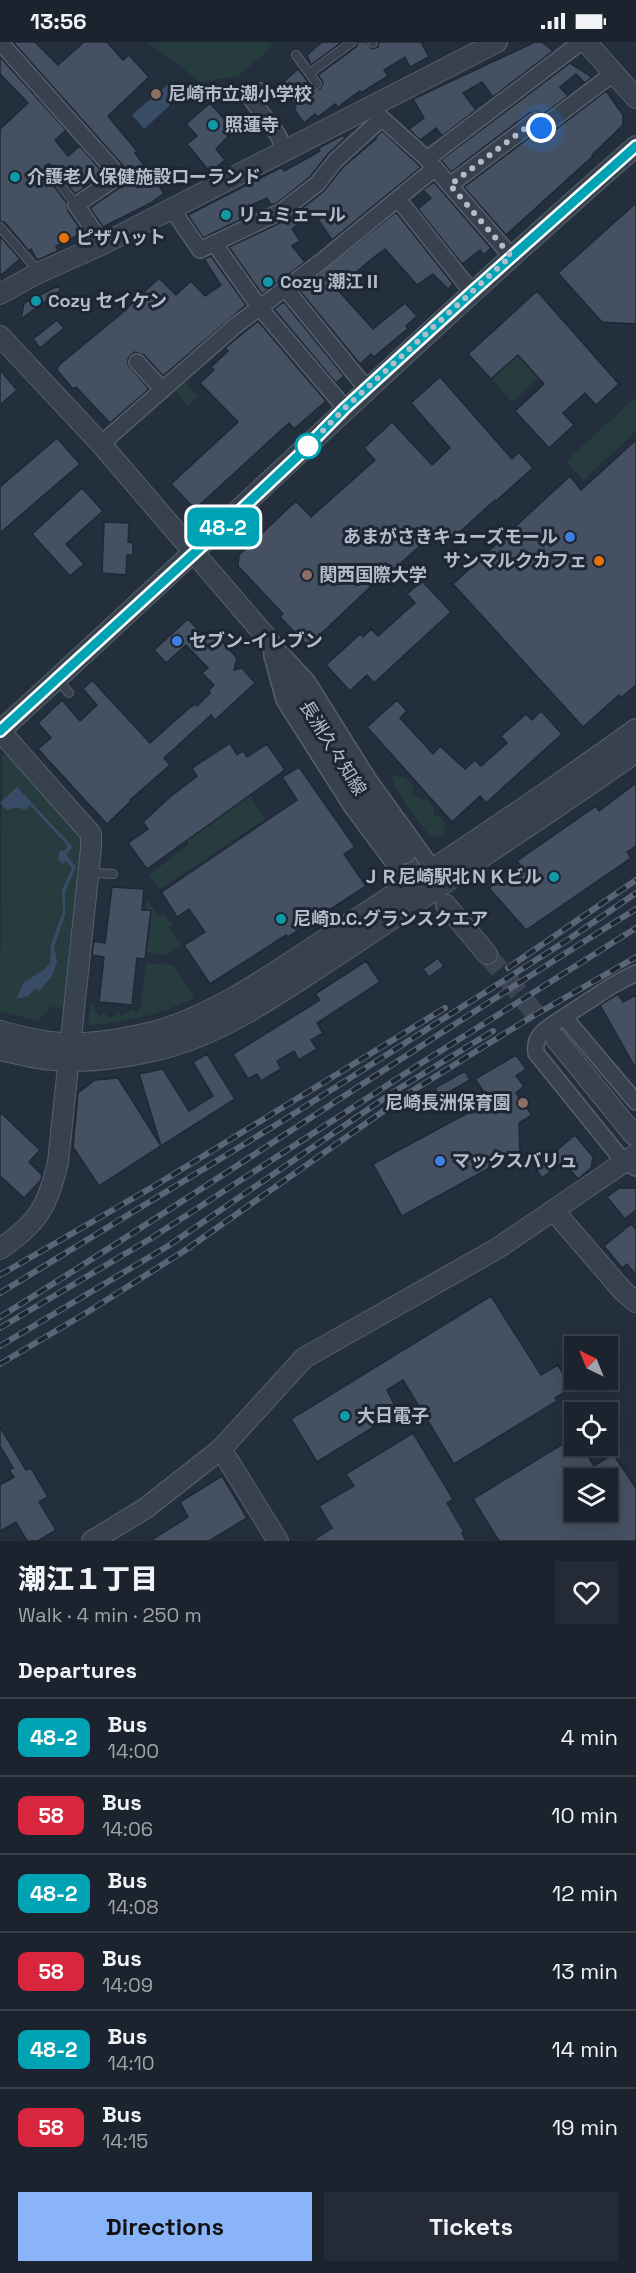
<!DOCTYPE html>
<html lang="en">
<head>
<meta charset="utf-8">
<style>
	body { margin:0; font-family:"Space Grotesk","Noto Sans JP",sans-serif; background:#242b36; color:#f1f3f6; height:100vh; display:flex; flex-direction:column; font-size:22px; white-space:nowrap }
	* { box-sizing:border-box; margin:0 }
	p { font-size:20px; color:#a0a4aa }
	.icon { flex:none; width:33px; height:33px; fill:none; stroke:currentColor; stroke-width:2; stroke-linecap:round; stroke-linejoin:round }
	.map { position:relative; height:1499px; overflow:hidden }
	.panel { display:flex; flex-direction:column; background:#1b232e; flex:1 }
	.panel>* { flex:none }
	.badge { padding:0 12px; border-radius:9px; font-size:21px; line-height:39px }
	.needle { width:39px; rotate:317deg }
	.tools { position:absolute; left:564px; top:1294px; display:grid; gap:12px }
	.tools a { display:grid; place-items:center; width:54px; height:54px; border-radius:0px; background:#1b232e; box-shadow:0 3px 15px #0003,0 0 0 2px #39404a; font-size:30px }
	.you { position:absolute; width:30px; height:30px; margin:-15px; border:4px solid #fff; border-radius:50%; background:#1a73e8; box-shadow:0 0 0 9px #1a73e833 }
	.map>.badge { position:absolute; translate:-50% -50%; box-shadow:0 0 0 3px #fff }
	h2 { padding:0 18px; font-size:22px; line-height:54px }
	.round { display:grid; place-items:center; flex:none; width:63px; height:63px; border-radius:0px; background:#242b36 }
	.summary { display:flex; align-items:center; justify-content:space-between; height:102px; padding:0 18px }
	h1 { font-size:28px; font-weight:800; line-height:45px }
	.primary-button { display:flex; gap:12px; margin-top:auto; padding:12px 18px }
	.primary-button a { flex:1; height:69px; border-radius:0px; background:#8ab4f8; color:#111; font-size:24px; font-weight:800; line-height:69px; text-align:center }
	.primary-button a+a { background:#242b36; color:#f1f3f6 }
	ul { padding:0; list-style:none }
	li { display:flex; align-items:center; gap:18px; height:78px; padding:0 18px; border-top:2px solid #39404a }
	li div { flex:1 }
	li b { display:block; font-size:22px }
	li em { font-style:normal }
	li .badge { min-width:66px; font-weight:700; text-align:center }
	.status { display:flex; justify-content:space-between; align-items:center; height:42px; padding:0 30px; background:#1b232e; direction:ltr }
	.status svg { height:16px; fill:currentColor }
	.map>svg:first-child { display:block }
	.green { fill:#263c3f }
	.water { fill:#394c67 }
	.building { fill:#455162; stroke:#1f2835; stroke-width:1.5; fill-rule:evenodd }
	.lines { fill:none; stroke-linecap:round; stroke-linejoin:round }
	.tertiary-tunnel { stroke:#3a4453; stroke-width:20; stroke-dasharray:20 10; stroke-linecap:butt }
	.service-casing { stroke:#565f6c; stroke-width:10 }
	.minor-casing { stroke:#565f6c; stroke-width:18 }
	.tertiary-casing { stroke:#565f6c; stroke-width:22 }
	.service { stroke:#38414e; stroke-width:8 }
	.minor { stroke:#38414e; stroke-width:15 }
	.tertiary { stroke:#38414e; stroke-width:20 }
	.rail-casing { stroke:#5a6575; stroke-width:6 }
	.rail { stroke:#1d2633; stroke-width:4; stroke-dasharray:11; stroke-linecap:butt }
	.line-casing { stroke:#fff; stroke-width:14 }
	.line { stroke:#00a3b4; stroke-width:9 }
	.walk { stroke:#b4bcc9; stroke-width:6; stroke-dasharray:0 10.8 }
	.education-dot { fill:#8d6e63; stroke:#1d2633; stroke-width:2 }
	.culture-dot { fill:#0f9aa8; stroke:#1d2633; stroke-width:2 }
	.food-dot { fill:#e8710a; stroke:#1d2633; stroke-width:2 }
	.stop-dot { fill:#fff; stroke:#00a3b4; stroke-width:3 }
	.shop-dot { fill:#3f7fe0; stroke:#1d2633; stroke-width:2 }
	.labels { text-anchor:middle; stroke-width:6; stroke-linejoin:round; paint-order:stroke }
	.poi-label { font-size:18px; font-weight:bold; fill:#b4bcc9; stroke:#1d2633; text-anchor:start }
	.street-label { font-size:18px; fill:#b4bcc9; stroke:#1d2633 }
</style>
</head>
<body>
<div class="status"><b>13:56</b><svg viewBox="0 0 49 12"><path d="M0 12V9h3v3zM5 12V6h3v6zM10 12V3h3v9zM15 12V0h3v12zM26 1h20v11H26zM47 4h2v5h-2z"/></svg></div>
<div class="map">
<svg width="636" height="1499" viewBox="0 0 636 1499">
	<rect width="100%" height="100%" fill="#242f3e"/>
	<path class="green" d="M147,0H269L273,4L238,34L201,40Z
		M518,313L538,336L512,360L491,337Z
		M182,338L198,355L188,364L173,346Z
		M636,355V389L583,438L566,419Z
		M2,712H9L82,793L84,800L67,969L61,965L57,967L53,964L37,979L0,969Z
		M390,734L405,735L413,743L414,752L421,757L428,758L434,767L433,773L439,774L445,781L443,794L429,793L406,763Z
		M250,753L265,777L159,848L149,833L189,802L187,799Z
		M147,858L159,875L163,872L170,881L172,880L173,882L169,886L182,903L166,913L139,910L140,900L148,899L151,868L146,867Z
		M146,921L173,923L195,956C162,972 125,981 88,983L90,961L99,974L104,970L109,977L119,970L122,974L133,967L137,972L141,965Z"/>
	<path class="water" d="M168,42L179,55L144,87L132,73Z
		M17,745L73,805L66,812L76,825L65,850V873L54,905L57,920L52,934L39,949L36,946L28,954L16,957L24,940L45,927L50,921L51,903L63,870L62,848L72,826L66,819L62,822L58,817L60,809H64L68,804L30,763L26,768L16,765L7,768L0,761Z"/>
	<path class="building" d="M13,0H35L58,23L84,0H107L123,18L129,13L149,35L108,74L137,109L135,111L164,151L151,161L103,185L90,166L125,142L128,137L127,128Z
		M322,0H342L311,23L307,13Z
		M358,0H366L372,7L378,5L379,0H421L429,15L410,25L405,15L384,28L388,34L361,51L360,49L338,65L335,62L318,75L315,72L304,81L294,67L296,65L285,50L288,48L282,41L298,27L313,46L320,47L323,41L318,33L356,5Z
		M535,0H542L553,9L493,55L482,40L463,51L476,68L442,94L436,86L420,98L409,87L424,76L413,57Z
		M0,15L66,88L55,98L68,114L80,104L104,132L75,152L53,124L49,122L45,124L44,131L67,161L68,169L83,191L56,204L58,209L37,218L31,207L29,209L5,181L0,179V87L28,61L0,32Z
		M570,21L592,35L585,41L576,32L560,45L568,54L542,73L538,70L529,71L451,130L441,118Z
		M606,49L623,73V83L592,113L593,114L506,193L464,145L534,92L538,95L547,94Z
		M210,61L234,88L216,107L225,118L210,130L187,102L197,94L186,82Z
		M382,89L421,125L332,198L313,170L292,187L300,199L292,204L305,220L262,252L229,205L288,177L323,150L343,125L376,97L375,96Z
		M343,93L345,96L328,112L310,135L277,161L271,163L267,156L242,167L246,175L203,196L188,173L282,125L284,129L304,118L320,109L319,106Z
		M434,140L491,206L484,213L480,208L462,222L418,167L431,156L423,148Z
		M636,161V282L602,280L558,231Z
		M396,170L453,242L448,247L433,232L417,243L385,207L369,219L337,247L373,287L405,261L417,274L406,284L408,287L400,293L374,315L371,312L360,322L299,248Z
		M0,194L20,217L0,234Z
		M211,214L246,263L163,334L144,313L135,310L131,313L128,317V323L149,347L110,381L76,345L73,347L57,328L59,323L121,272L159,236L176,253L191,239L205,254L221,243L204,217Z
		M58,244L61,248L21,277L24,261Z
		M537,249L619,342L596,363L585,351L563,371L574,383L549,406L515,369L544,342L518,313L491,337L468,312Z
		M284,260L344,334L336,341L274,267Z
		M57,278L64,286L40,306L33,297Z
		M258,279L326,359L294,387L289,381L195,467L171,442L238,380L200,341L214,328L211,325L228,309L225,306Z
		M0,328L17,348L0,363Z
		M440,335L512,417L519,410L533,426L496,459L495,458L450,499L439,487L384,536L382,534L308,604L280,575L283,572L238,524L239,513L296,459L311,475L375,418L364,406L392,380L432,423L450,406L411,361Z
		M57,396L80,422L0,491V445Z
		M636,398V643L621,656L619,653L583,685L453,542L570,434L581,448Z
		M82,446L103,469L66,502L84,522L70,534L32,492Z
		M104,480L129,481L128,500L133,501V513H127L126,533L102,531Z
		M422,539L451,570L374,641L367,633L350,649L326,623L360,592L363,595L371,587L378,594L415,561L407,552Z
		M188,577L204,594L211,587L237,616L234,628L242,626L255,641L215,678L211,673L164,716L170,723L130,758V760L107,782L38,707L51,696L38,681L62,658L80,679L97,663L83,647L92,638L150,701L187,668L195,662L197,664L210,651L209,648L214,643L202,631L208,626L186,603L166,621L154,608Z
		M397,658L407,669L400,676L433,712L440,704L465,727L475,718L481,724L507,701L501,694L526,672L532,678L541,669L562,692L486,761L480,754L452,780L367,685Z
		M230,701L237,713L243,709L247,715L267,702L285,728L147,827L128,801L148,787L143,780L170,755L197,734L192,726Z
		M299,725L355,805L344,812L366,844L288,895L286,893L210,942L184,903L205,890L189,867L177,875L160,848L163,849L297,758L282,735Z
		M636,741V804L627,810L631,816L526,888L489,846L521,824L517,819L596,764L599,769Z
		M112,845L144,847L142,868H151L145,917L137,916L132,963L99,960L104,915L92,913L94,899L105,901Z
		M438,916L444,924L429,935L423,927Z
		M366,919L380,940L317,981L323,991L311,998L317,1007L299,1018L294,1009L277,1019L281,1027L261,1039L257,1032L248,1037L233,1012L320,958L315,952Z
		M618,952L623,960L636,953V1027L600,963Z
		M207,1012L235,1057L161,1104L139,1032L163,1027L189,1069L213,1054L193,1020Z
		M516,1013L526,1027L516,1034L524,1044L516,1051L532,1073L519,1081L520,1109L402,1174L373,1122L490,1059L475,1037Z
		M465,1029L470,1038L440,1055L435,1046Z
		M118,1036L161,1104L99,1144L73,1105L78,1051L95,1038Z
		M0,1070L40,1108L29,1120L42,1133L41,1138L24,1156L0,1134Z
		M575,1093L593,1115L591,1126L578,1137L563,1120L542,1136L533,1123L551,1110L552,1112Z
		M619,1146H636V1168L625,1177L607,1155Z
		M631,1182L636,1187V1233L627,1222L622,1226L604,1204Z
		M491,1254L541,1333L558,1323L572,1346L555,1356L557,1359L454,1422L403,1338L387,1348L398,1370L317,1420L291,1377Z
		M0,1385L26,1428L31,1426L48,1455L39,1460L56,1488L38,1499H27L16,1480L0,1489V1443L14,1435L9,1428L13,1426L0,1404Z
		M413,1391L453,1457L447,1461L464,1490L462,1491L466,1499H312L332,1486L319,1464L354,1444L346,1432Z
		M574,1395V1404H582L594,1424L613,1412L636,1446V1499H499L473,1457ZM574,1437H608V1470H574Z
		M222,1434L247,1476L209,1499H150L188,1475L180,1460Z"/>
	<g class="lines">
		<path class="tertiary-tunnel" d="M405,811L433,847
			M487,912L556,997"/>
		<defs>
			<path id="service" d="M372,0L373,1
				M296,13L317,42
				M310,31L352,0
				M49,128L76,163
				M0,185L33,223L36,231
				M58,638L69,651
				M95,831L113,832"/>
			<path id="minor" d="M0,0L119,134L76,163L103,202
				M261,49L252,58L278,93L285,109
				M376,71L427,117L511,214
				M427,117L581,0
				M450,143L535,79L541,86L614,31
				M398,157L472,250
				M172,167L200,208L282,169L317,142L336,118L381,77
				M214,201L260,266L345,366
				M285,246L367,347
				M137,320L163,348
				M101,402L235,284L322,219L435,126
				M282,612L307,639L369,738L439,835
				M272,614L284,658L352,765L416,851
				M564,975L613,943L636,931
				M636,1060L564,975C550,985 533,991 536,1011L624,1120L636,1126"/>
			<path id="tertiary" d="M586,0L636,56
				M0,252L36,232L103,202L497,0
				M0,294L101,402L268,597L316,682L352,738L405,811
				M0,689C213,495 419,294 636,104
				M0,689L91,792V806L58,1120C48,1164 38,1181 0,1207
				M446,863L487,912
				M0,989C15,993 29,997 44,999C80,1005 122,998 157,989C222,970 279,927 335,891C437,825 538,758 636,687
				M556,997L634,1093
				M0,1008C15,1011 29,1015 44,1017C82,1022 124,1016 161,1007C229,990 286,946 344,909C383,883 422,857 460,830C519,790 578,752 636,710
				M554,1169L623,1249L636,1260
				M221,1407L278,1499
				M92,1499L146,1466L221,1407L304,1316L498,1206L636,1112"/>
		</defs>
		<use href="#service" class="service-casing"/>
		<use href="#minor" class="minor-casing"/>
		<use href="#tertiary" class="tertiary-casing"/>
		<use href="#service" class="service"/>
		<use href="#minor" class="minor"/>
		<use href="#tertiary" class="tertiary"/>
		<defs>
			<path id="rail" d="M508,926L636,838
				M0,1233L156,1143L445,966
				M0,1251L287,1076L569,897L636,851
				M0,1275C214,1142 422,1000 636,867
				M0,1286L150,1197L423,1020L636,886
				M0,1304L168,1204L395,1049L493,989
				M0,1322L86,1271L184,1209L412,1049L533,974L636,915"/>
		</defs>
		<use href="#rail" class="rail-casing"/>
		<use href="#rail" class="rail"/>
	</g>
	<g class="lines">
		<defs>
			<path id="line" d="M0,689L214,493L299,413L345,366L472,250L636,104"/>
		</defs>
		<use href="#line" class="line-casing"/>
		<use href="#line" class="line"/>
		<path class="walk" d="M308,404L345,366L511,214L450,143L535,79L541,86"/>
	</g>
	<g class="education-dot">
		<circle cx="156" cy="52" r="6"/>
		<circle cx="307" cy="533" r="6"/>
		<circle cx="523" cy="1061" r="6"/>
	</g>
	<g class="culture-dot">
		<circle cx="213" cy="83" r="6"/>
		<circle cx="15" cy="135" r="6"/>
		<circle cx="226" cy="173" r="6"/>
		<circle cx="268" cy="240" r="6"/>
		<circle cx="36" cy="259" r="6"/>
		<circle cx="554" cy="835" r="6"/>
		<circle cx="281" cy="877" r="6"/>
		<circle cx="345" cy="1374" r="6"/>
	</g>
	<g class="food-dot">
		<circle cx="64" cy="196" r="6"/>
		<circle cx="599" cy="519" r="6"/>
	</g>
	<circle class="stop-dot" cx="308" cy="404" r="12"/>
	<g class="shop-dot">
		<circle cx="570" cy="495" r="6"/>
		<circle cx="177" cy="599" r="6"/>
		<circle cx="440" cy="1119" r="6"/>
	</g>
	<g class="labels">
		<g class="poi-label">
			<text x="168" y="58">尼崎市立潮小学校</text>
			<text x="225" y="89">照蓮寺</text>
			<text x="27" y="141">介護老人保健施設ローランド</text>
			<text x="238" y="179">リュミェール</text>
			<text x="76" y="202">ピザハット</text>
			<text x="280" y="246">Cozy 潮江Ⅱ</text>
			<text x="48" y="265">Cozy セイケン</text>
			<text x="558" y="501" text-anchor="end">あまがさきキューズモール</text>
			<text x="587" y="525" text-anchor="end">サンマルクカフェ</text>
			<text x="319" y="539">関西国際大学</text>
			<text x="189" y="605">セブン-イレブン</text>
			<text x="542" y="841" text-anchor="end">ＪＲ尼崎駅北ＮＫビル</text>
			<text x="293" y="883">尼崎D.C.グランスクエア</text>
			<text x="511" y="1067" text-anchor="end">尼崎長洲保育園</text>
			<text x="452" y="1125">マックスバリュ</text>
			<text x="357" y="1380">大日電子</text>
		</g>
		<g class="street-label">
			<text transform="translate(333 706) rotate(58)" y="6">長洲久々知線</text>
		</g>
	</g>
</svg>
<div class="tools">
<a><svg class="needle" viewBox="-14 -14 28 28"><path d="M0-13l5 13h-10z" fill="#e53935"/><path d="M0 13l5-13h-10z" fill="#a0a4aa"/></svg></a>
<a><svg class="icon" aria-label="locate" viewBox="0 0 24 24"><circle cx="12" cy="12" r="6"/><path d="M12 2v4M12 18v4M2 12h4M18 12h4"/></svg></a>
<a><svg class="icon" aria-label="layers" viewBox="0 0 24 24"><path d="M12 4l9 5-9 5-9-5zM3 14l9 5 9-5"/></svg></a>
</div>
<div class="you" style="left:541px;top:86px"></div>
<b class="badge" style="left:223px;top:485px;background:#00a3b4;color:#fff">48-2</b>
</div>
<section class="panel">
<div class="summary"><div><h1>潮江１丁目</h1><p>Walk · 4 min · 250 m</p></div><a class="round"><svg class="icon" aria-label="heart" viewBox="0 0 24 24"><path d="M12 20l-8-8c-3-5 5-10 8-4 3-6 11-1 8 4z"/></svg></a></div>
<h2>Departures</h2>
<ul>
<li><span class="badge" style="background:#00a3b4;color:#fff">48-2</span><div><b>Bus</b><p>14:00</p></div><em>4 min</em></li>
<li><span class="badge" style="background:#d7263d;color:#fff">58</span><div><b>Bus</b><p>14:06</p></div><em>10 min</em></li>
<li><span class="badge" style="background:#00a3b4;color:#fff">48-2</span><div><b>Bus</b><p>14:08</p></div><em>12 min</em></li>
<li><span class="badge" style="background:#d7263d;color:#fff">58</span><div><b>Bus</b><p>14:09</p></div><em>13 min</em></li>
<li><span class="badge" style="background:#00a3b4;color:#fff">48-2</span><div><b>Bus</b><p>14:10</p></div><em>14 min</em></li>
<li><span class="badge" style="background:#d7263d;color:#fff">58</span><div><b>Bus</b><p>14:15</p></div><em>19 min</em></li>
</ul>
<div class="primary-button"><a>Directions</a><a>Tickets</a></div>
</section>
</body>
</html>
